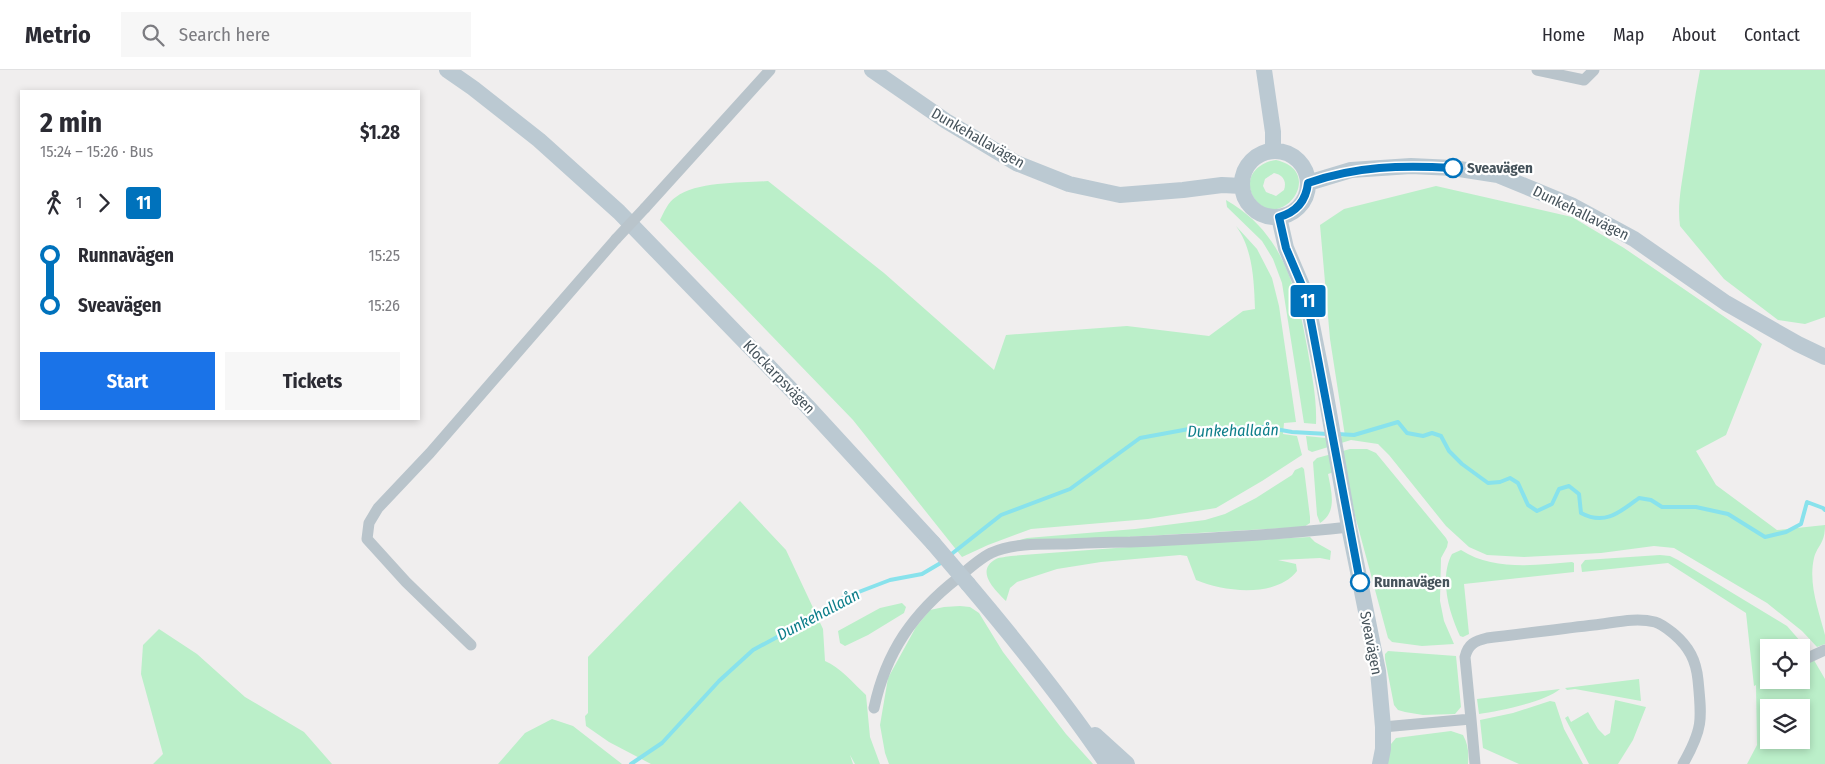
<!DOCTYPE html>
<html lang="en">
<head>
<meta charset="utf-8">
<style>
	body { margin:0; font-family:"Fira Sans Condensed",sans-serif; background:#f7f7f7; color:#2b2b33; height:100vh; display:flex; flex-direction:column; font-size:19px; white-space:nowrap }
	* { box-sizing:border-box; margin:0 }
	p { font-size:16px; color:#7c7c81 }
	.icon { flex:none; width:28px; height:28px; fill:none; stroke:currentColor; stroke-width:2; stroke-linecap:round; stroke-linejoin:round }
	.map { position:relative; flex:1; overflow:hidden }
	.details { position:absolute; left:20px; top:20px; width:400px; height:330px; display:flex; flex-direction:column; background:#fff; border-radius:0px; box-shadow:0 2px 8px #0003 }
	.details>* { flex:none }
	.badge { padding:0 10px; border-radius:4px; font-size:18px; line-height:32px }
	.controls { position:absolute; left:1760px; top:569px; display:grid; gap:10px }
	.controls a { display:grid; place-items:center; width:50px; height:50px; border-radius:0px; background:#fff; box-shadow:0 2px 8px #0003; font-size:25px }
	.map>.badge { position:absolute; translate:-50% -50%; box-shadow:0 0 0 2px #fff }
	.legs { display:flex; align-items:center; gap:8px; height:55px; padding:0 20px; font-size:16px }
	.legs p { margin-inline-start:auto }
	.headline { display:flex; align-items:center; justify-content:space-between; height:85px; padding:0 20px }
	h1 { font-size:28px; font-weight:700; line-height:38px }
	.primary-button { display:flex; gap:10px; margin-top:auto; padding:10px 20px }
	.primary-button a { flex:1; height:58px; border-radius:0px; background:#1a73e8; color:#fff; font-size:20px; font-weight:700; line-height:58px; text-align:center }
	.primary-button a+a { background:#f7f7f7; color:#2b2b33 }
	ul { padding:0 20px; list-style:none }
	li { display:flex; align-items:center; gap:18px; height:50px; font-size:19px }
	li i { display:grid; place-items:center; width:8px; height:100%; margin:0 6px; background:currentColor }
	li i::after { content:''; width:12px; height:12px; margin:-6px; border:4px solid; border-radius:50%; background:#fff }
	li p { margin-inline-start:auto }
	li:first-child i { background:linear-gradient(#0000 50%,currentColor 0) }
	li:last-child i { background:linear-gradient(currentColor 50%,#0000 0) }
	header { display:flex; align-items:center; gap:30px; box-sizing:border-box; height:70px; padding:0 25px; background:#fff; border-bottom:1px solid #e1e1e2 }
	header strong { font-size:24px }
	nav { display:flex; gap:28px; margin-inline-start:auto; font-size:18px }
	.search { width:350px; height:45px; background:#f7f7f7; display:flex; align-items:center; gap:12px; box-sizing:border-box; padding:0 18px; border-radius:0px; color:#7c7c81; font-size:19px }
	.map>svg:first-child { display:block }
	.green { fill:#bbefc9; fill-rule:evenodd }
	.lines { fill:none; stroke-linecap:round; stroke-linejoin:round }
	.stream { stroke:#88e2ec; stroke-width:4 }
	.street { stroke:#b9c4cb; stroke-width:11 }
	.secondary { stroke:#bbc9d2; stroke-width:16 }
	.street-bridge { stroke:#b9c4cb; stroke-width:11 }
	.secondary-bridge { stroke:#bbc9d2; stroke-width:16 }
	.line-1-casing { stroke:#fff; stroke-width:11 }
	.line-1 { stroke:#0072bc; stroke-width:8 }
	.stop-1-dot { fill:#fff; stroke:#0072bc; stroke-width:2.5 }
	.labels { text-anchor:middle; stroke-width:4.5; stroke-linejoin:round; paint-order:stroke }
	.street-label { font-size:15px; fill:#46535b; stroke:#fff }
	.stop-label { font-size:15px; font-weight:bold; fill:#46535b; stroke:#fff; text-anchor:start }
	.water-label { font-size:16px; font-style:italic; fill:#0d7e8a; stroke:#fff }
</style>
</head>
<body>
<header>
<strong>Metrio</strong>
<div class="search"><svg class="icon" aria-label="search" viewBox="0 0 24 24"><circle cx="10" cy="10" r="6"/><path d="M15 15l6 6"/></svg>Search here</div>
<nav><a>Home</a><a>Map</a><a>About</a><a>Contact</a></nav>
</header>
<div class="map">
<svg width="1825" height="694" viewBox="0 0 1825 694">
	<rect width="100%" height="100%" fill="#f0eeee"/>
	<path class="green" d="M1700,0H1825V247L1805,254L1778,250L1724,209L1680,156C1677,134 1682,113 1685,91C1690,61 1694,30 1700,0Z
		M1276,90C1328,102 1279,165 1254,128C1242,109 1257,92 1276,90ZM1274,103C1283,105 1287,111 1284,120L1276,126L1266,122L1263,116L1265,109Z
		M768,111L884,203L994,300L1006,265L1127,256L1209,266L1243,241L1255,239C1254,211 1253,179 1236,156L1257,179L1272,208L1279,236L1296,352L1284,353L1283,364L1297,366L1302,385L1262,411L1216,438L1148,449L1031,459L988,475L962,487L853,350L660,150C664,142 668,132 676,127C697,111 742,113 768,111Z
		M1436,116L1572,147L1624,178L1751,265L1762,274L1726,365L1696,381L1716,415L1777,460L1825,455C1825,474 1818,474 1814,488C1808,514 1819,541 1825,565V574L1817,577L1802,561L1767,533L1674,478L1654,476L1601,483L1524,487L1487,485L1469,477L1446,456L1389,385L1378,374L1351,370L1312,382L1308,380L1306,366L1326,368L1345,366L1330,269L1320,155L1344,139Z
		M1226,130C1285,164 1297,220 1308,282C1312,306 1317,329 1316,354L1304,353L1282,213L1273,189L1262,171L1227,137Z
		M1350,379H1367L1376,383L1446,468L1448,472L1447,477L1441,488L1440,531L1444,551L1454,574L1422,576L1392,572L1388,568L1354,442L1346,398L1328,404C1331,420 1338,442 1320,453L1317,445L1313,392L1317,388Z
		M1302,397L1304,399L1310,447V453L1304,457L1127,467L1016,471L1027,468L1135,459L1205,450L1225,444L1256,428L1292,405L1295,400Z
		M740,431L786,480L823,559L825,591C840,597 853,613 866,625L870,667L880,694H855L850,685L853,694H651L609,672L586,656L585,646L588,643V587Z
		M1310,467L1315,472L1331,481L1330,490L1320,488L1278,490L1296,494L1297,501C1276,528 1224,522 1196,510L1187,486L1180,485L1101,492L1057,499L1017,512L1010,518L1006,531C996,521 974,501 996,489C1000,487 1007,487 1011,486L1169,474Z
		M1461,480C1493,501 1536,495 1572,492L1574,493V502L1464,514L1469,564L1463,567L1460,566C1449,543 1439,508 1452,484Z
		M1660,485L1670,486L1678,490L1787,556L1808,580L1825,609V694H1747L1757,675L1756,615L1754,616L1746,543L1668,493L1582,502L1581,495L1585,490ZM1769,578H1801V610H1769ZM1769,638H1801V670H1769Z
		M902,533L906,537L904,543L868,565L845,576L840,573L838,561L880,538Z
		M960,536L970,537L979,543L1003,582L1066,664L1093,694H889L885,683L880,655L888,608L916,557L930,540L944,537Z
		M159,559L197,584L245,627L304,662L332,694H153L163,684L141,604L143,575Z
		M1388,581L1456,586L1461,637L1455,644L1423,645L1405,642L1398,640L1394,635L1385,589V584Z
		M1639,609L1641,631L1575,619L1567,620L1565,618Z
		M1560,619C1545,632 1499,641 1479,644L1477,629Z
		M1615,630L1646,637L1633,670L1618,694H1589L1565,648L1568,646L1571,652L1588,642L1598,659L1605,666L1610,663Z
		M1550,631L1555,632L1564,659L1583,694H1519L1483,678L1480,650L1513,643Z
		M552,649L573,656L622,694H498L525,663Z
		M1451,661L1463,665C1468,674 1469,683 1468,694H1387L1391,674L1396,668Z"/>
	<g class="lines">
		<path class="stream" d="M1337,364L1354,365L1398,352L1407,363L1423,366L1432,363L1441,366L1449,381L1462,394L1488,413L1500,412L1510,408L1518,413L1528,435L1537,441L1552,434L1559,419L1569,416L1579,424L1581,443C1605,456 1620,442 1639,428L1651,430L1662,437H1696L1728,444L1765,467L1786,462L1801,454L1807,432L1823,438L1825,440
			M949,486L1001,445L1070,419L1140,368L1189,359L1265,357L1292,362L1328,364
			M631,694L662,673L719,611L753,580L805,552L843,528L890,510L922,504L944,491"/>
		<path class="street" d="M1537,0L1584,10L1594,0
			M645,138L770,0
			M471,575L406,512L367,469L369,453L378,438L430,383L616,169
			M1801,591L1825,580
			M874,638C886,582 913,543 958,508C968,499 979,489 991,483C1013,473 1042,474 1066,474C1087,473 1109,472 1130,472C1203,469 1276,465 1349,457
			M1471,649L1465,587C1468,574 1475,571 1487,568C1523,564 1558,559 1594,555C1613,553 1635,547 1655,552C1662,554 1669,560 1674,564C1689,577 1696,590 1698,610C1702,650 1703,659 1683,694
			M1383,657L1471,649L1475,694"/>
		<path class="secondary" d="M447,0L473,18L539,70L619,142L807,336L933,473
			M872,0L946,51L1016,93L1069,114L1120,125L1183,120L1222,115L1242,116
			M1264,0L1273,62V81
			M1242 114a33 33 0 1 1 66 0a33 33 0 1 1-66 0Z
			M1308,113L1351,100L1411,96L1453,98L1498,105L1573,136L1634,169L1726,233L1798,274L1825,287
			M1279,147L1286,178L1306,225L1325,320L1349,457L1378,601L1383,657V679L1380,694
			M968,514C1017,572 1064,630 1107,694
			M1095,665L1127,694"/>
		<path class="street-bridge" d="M616,169L645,138"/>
		<path class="secondary-bridge" d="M933,473L968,514"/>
	</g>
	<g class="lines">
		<defs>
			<path id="line-1" d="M1360,512L1306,225L1286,178L1279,147C1297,142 1306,131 1308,113C1356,96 1402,95 1453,98"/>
		</defs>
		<use href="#line-1" class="line-1-casing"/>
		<use href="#line-1" class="line-1"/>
	</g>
	<g class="stop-1-dot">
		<circle cx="1453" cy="98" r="9"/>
		<circle cx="1360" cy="512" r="9"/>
	</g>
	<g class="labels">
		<g class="street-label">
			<text transform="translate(978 68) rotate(30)" y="5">Dunkehallavägen</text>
			<text transform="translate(1581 143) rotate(26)" y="5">Dunkehallavägen</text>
			<text transform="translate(779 307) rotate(46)" y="5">Klockarpsvägen</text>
			<text transform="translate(1371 573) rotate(79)" y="5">Sveavägen</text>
		</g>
		<g class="stop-label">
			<text x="1467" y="103">Sveavägen</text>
			<text x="1374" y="517">Runnavägen</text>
		</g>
		<g class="water-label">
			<text transform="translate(1233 360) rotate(-1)" y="6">Dunkehallaån</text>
			<text transform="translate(818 544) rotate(-28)" y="6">Dunkehallaån</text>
		</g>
	</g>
</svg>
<div class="controls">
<a><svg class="icon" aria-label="locate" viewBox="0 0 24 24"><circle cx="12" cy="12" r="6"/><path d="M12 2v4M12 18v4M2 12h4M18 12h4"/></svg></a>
<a><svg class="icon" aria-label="layers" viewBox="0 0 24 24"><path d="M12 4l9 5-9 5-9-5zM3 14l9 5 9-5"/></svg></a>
</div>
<b class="badge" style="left:1308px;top:231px;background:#0072bc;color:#fff">11</b>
<section class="details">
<div class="headline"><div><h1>2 min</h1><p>15:24 – 15:26 · Bus</p></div><b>$1.28</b></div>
<div class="legs"><svg class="icon" aria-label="walk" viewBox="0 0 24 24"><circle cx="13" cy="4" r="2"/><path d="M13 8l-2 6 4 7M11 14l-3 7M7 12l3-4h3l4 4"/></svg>1<svg class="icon" aria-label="forward" viewBox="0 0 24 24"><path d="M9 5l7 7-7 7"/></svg><b class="badge" style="background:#0072bc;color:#fff">11</b></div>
<ul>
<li><i style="color:#0072bc"></i><b>Runnavägen</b><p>15:25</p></li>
<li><i style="color:#0072bc"></i><b>Sveavägen</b><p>15:26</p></li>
</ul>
<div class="primary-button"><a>Start</a><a>Tickets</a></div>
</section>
</div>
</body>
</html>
